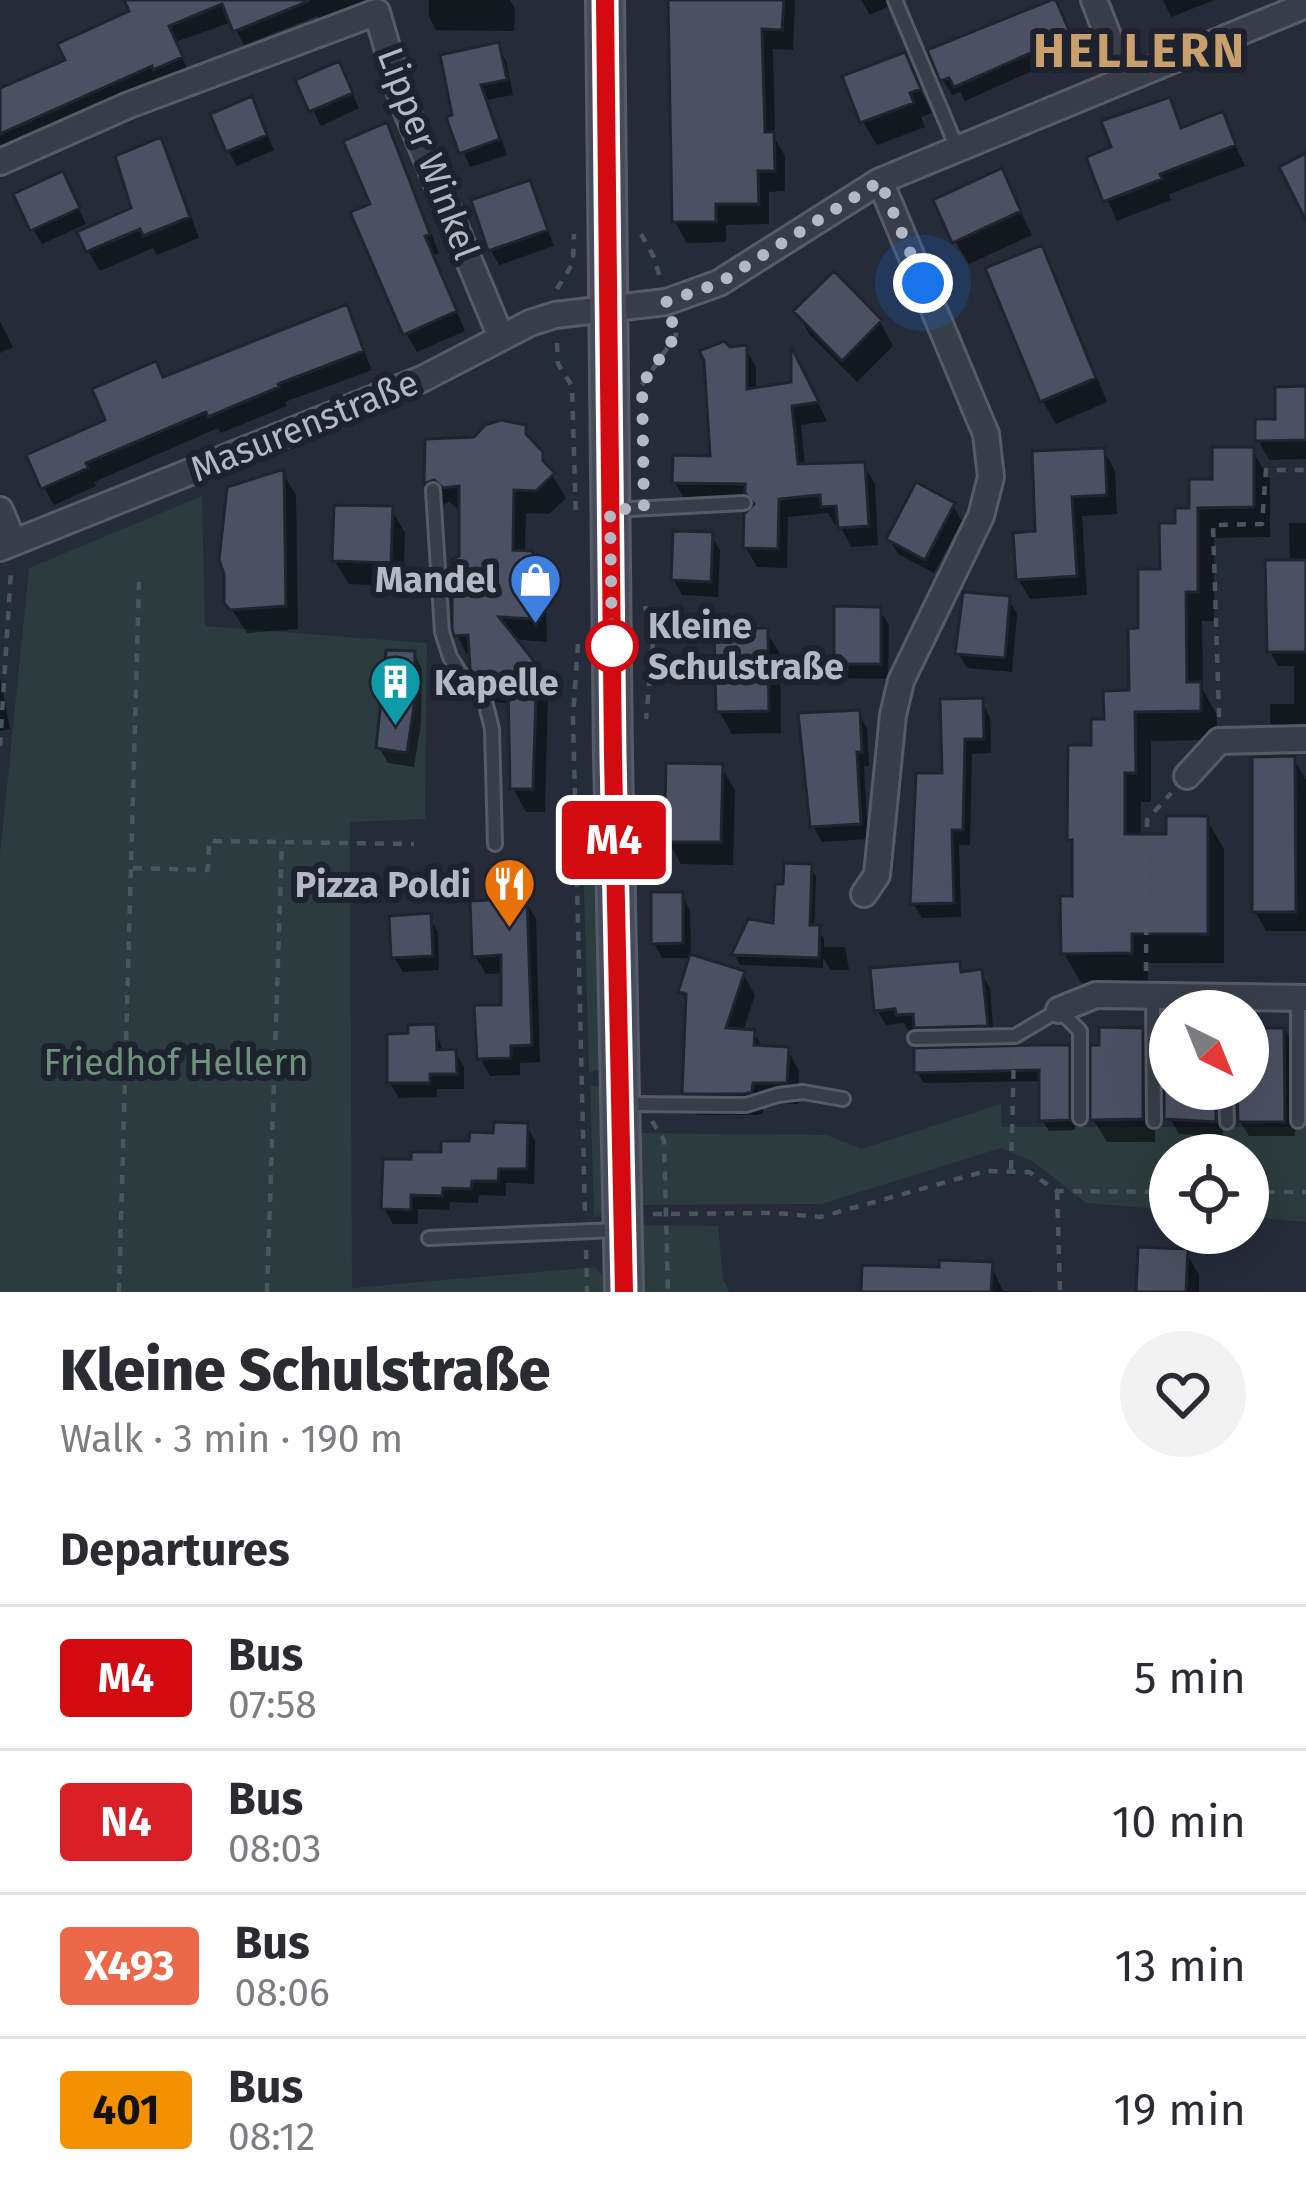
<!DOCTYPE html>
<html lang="en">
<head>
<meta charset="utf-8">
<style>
	body { margin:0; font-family:"Fira Sans",sans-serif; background:#f2f2f3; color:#2b2b33; height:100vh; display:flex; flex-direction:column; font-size:45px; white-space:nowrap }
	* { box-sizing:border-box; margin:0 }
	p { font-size:39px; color:#7c7c81 }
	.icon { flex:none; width:66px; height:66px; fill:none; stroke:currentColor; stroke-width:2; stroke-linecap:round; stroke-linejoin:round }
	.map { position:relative; height:1292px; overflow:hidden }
	.panel { display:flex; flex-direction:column; background:#fff; flex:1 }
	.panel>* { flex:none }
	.badge { padding:0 24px; border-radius:9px; font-size:42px; line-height:78px }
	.needle { width:78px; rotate:137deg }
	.tools { position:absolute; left:1149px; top:990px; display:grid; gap:24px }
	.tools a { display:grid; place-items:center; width:120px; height:120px; border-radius:50%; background:#fff; box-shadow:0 12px 48px #0002; font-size:60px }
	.you { position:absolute; width:60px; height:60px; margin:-30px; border:9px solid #fff; border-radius:50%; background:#1a73e8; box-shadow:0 0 0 18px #1a73e833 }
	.map>.badge { position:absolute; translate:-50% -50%; box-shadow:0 0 0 6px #fff }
	h2 { padding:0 60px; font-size:45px; line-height:108px }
	.round { display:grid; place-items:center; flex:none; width:126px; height:126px; border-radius:63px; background:#f2f2f3 }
	.summary { display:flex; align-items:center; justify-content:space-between; height:204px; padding:0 60px }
	h1 { font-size:57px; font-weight:800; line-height:90px }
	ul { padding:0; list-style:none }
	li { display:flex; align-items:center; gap:36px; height:144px; padding:0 60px; border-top:3px solid #e1e1e2 }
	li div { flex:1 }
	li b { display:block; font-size:45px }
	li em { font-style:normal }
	li .badge { min-width:132px; font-weight:700; text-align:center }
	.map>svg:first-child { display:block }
	.green { fill:#2b3b3e }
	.shadow { fill:#0007 }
	.building { fill:#4b5162; stroke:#202430; stroke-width:3 }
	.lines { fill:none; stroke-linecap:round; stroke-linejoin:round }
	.lane-casing { stroke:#565b67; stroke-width:18 }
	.street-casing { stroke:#565b67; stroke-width:30 }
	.secondary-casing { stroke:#565b67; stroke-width:42 }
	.path { stroke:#49565b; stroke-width:4.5; stroke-dasharray:9 9; stroke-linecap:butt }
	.lane { stroke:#383d4a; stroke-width:12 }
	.street { stroke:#383d4a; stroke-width:24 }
	.secondary { stroke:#474c5c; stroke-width:36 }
	.line-casing { stroke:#fff; stroke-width:27 }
	.line { stroke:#d40a11; stroke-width:18 }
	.walk { stroke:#b4b8c5; stroke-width:12; stroke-dasharray:0 21.6 }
	.stop-dot { fill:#fff; stroke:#d40a11; stroke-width:6 }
	.labels { text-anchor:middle; stroke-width:12; stroke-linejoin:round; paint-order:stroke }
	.street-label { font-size:36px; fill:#b4b8c5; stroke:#1e222e }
	.poi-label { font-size:36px; font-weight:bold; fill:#b4b8c5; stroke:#1e222e; text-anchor:end }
	.stop-label { font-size:36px; font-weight:bold; fill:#b4b8c5; stroke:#1e222e; text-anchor:start }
	.park-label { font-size:36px; fill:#6d947b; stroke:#1e222e }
	.district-label { font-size:48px; font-weight:bold; letter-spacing:3px; fill:#c9a06b; stroke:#1e222e }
</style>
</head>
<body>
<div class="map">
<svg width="1306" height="1292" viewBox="0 0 1306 1292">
	<rect width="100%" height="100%" fill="#252b39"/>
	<path class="green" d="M202,496L205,626L427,643L425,819L350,822L352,1288L595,1267L608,1282V1292H0V855L29,568Z
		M583,858H594L601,864L605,1068L589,1072Z
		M590,1085L606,1089L609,1207L603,1214L594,1217Z
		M1001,1104L1002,1127H1306V1222L1248,1217V1155H1170V1210L1086,1203L1034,1162L1001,1148L821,1204L638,1205L636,1133L827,1135L861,1149Z
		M638,1225L718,1226L723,1279L730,1292H638Z"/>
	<path class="shadow" d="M139,0H365L367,5L322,24L317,16L244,45L232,22L175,42L189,73L165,83L163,79L0,152V91L69,62L133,12Z
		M429,0H510L515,9L514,31L436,30L429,17Z
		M670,0H795L793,50L773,49L775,139L785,156V191L769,192V224L726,225V242L687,243L675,222Z
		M861,0H902L870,15Z
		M1163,0H1215L1171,17Z
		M1063,17L1077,51L965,101L960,92L952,95L943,80Z
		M498,46L506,61L513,95L487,100L507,155L470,167L450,119Z
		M904,56L932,113L921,117L925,127L877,145L863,122Z
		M346,79L359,108L321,126L299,82Z
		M1168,101L1183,130L1221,115L1245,166L1169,194L1171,200L1117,221L1089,159L1115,149Z
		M259,115L274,150L237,166L228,151Z
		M386,126L396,144L439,253L433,255L465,331L417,352L406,333L374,206Z
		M160,141L171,161L199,238L157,255L153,248L100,271L88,251L135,210Z
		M1001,172L1032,235L969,264L955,241Z
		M529,183L554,246L499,265L491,250Z
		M70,190L86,224L42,244L33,229Z
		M1040,249L1054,272L1107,402L1056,424L1042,400Z
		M346,307L372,370L285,402L287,406L221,433L218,428L94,482L96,486L54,505L44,487L109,421Z
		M797,312L880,322L893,346L857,382L810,335Z
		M0,321L13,347L0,353Z
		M745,348L756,367V391L794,385L801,369L827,421L801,425L805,466L864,465L875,484L878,545L851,547L840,525H835L828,513L788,517L787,568L757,567L746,548L760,503L686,502L675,482L713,459L728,351Z
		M1306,390V459L1269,460L1258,440Z
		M524,428L566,498L549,514L526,513L525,554H531L545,578L547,642L513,639L548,692L545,812H526L513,788L511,704L495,702L487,693L457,635L462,558L459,510L449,502L440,506L427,483L428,442L475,440Z
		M1252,450L1270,480V537L1214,538V621H1202L1203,690L1217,715V740L1151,741V802H1141V837H1169L1206,819L1224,849V963H1148V983H1081L1064,953L1075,899V847L1070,839L1094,748L1107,722L1132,693L1141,631L1178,526L1215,482Z
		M1104,451L1115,471L1117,514L1082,516L1087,595L1030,599L1018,579L1038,534Z
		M282,472L296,495L298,629L247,633L227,602Z
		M953,506L962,521L934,573L898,554L889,539Z
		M391,509L405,533L403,586L349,584L335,561Z
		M1289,523H1306V734L1279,738L1270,723V704H1294V666H1278L1270,651L1290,563Z
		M711,535L720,550L718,597L682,595L674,580Z
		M1008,598L1017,614L1012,672L967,668L958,653Z
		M880,610L889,625L888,679L845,678L837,663Z
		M766,631L780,654L781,733L732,734L719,711Z
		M414,654L422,669L421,724L414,767L388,763L379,747Z
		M0,677L10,729L0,731Z
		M982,702L990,717L991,753L972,754L970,845H959L961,917L922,918L913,903L945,776Z
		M858,713L867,728L869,766H864L868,839L822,842L813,826Z
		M1294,759L1306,780V931H1266L1255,911Z
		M721,767L735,790L733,865L681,864L668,841Z
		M810,867L816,877L814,928L824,938V947H845L849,970H831L823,958V968L740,965L735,955L750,923L776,926L786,887Z
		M682,895L690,911L691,957L743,974L755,995L743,1032H753L763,1048L787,1049L799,1071L798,1104L763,1103V1113L758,1115H697L685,1093L689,1004L681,991L692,958H662L654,943Z
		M526,901L536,919L540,1062L520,1063V1075L490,1076L480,1058L504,1008V973L486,974L475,956Z
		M429,916L438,932L439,970L403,972L394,957Z
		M958,964L964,974L981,973L990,988L994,1041L925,1042L918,1029L908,1030L904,1023L886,1025L877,1010Z
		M434,1027L443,1052H455L464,1067V1089H437V1097L399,1098L390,1083L411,1036Z
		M1141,1031L1155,1055V1142H1107L1093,1119Z
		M1167,1031H1170V1089H1248V1031H1286L1294,1046L1295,1136H1249L1240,1121L1239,1091L1223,1101V1136L1179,1134L1170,1118Z
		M1068,1048L1074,1059L1075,1130L1049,1131L1042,1120V1081L924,1083L917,1072Z
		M527,1126L535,1141L534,1184L506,1183V1196L479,1195L478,1203L450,1202L449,1210L418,1209V1224H393L384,1208L414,1162Z
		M1186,1252L1199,1275V1292H1139Z
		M991,1265L1003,1291L1038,1292H864L942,1270Z"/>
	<path class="building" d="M124,0H309V1L233,32L222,4L169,26L183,57L153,70L152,66L0,134V88L65,60L57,44L129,11Z
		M668,0H784L782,30L762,29L765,132H774L775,171H758L759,204H716V222H672Z
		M1051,0H1056L1071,35L954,87L949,78L940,81L927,50Z
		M499,42L507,80L481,85L500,139L459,154L446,117L452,115L440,55Z
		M905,52L921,89L910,93L914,103L860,123L842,76Z
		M339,61L353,93L309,112L295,80Z
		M252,96L267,135L226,152L210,114Z
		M1170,97L1181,128L1223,111L1236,145L1160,174L1162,179L1103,202L1086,157L1111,147L1101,121Z
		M387,122L430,234L425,236L457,311L403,335L350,212L370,204L343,141Z
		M161,137L190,217L143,236L140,229L86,252L77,232L131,208L115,156Z
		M1306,153V221L1279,167Z
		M1002,168L1021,211L952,243L933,200Z
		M63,171L80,208L30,231L13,194Z
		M530,180L548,230L488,251L471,200Z
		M1042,245L1096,378L1040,402L985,268Z
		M834,271L882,320L842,361L793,311Z
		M347,304L364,351L278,384L279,387L208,417L206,412L86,463L88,468L41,489L26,455L105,420L92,389L156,361L163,377Z
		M724,341L730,347L747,345V389L791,382V346L819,402L792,406L798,464L865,462L869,526L838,528L836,506L821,507L820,495L779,499L778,549L743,548L744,514L754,504L745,493V484L672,483L673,455L710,456L704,361L699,351Z
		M1306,386V440L1255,441V419H1275V387Z
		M501,420L526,425V434L543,452V461L555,473L536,491L514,490L513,550L533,551L535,619L499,617L537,665L533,789H510L508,682L479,679L470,669L468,635L454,636L452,630V559L459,556V486L443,488L434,480L424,484L425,439L474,437L485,425Z
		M1212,447H1254V507L1198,508V592H1186L1187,682H1201V711L1135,712L1136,773H1125V834H1166V816H1208V934H1132V953L1061,954L1060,896H1072V840H1067L1068,745H1091V719H1104L1103,691L1129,690L1128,629L1138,628V569H1160L1159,523H1175V508H1189V479H1212Z
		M1105,448L1107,495L1072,497L1077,576L1016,580L1013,533L1035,531L1032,451Z
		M284,469L286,606L230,610L224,603V574L219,560L227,487Z
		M916,482L955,503L925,560L886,539Z
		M334,505L393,506L391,563L332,561Z
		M673,531L713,532L711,582L671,580Z
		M1265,560H1306V652H1267Z
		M963,592L1010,596L1005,658L955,654Z
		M834,606L881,607V664H834Z
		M768,628L769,711L716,712L714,629Z
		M386,650L415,651L414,706L407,753L376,748Z
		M983,698L984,739H965L963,830H952L954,903L910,904L916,773H942L940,699Z
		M860,710L862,752H857L861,824L810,827L798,713Z
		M1295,756L1296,912H1252V757Z
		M666,763L723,764L721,842H664Z
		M784,863L812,864L810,925H820L819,958L731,955L748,919L773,923L775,884H783Z
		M651,892H683V943L651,944Z
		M527,898L532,1045L511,1046V1058L477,1059L474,1005H501V955L472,957L470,901Z
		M431,913L433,956L391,958L389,916Z
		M690,954L745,971L726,1028L755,1030L754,1045L789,1047L787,1083H753L752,1092L744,1094H682L686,994L678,992Z
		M960,961L961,972L982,969L988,1026L914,1028L913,1014L896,1015L895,1009L874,1011L870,968Z
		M436,1024L437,1050L456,1049L457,1074H430V1083H387V1034L408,1033V1025Z
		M1099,1027L1143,1028V1119L1090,1120V1045H1099Z
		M1164,1028H1170V1089H1216V1122L1164,1119Z
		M1248,1028H1284L1285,1122H1238L1237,1089H1248Z
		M1039,1045H1070V1120L1039,1121V1070L914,1073V1048Z
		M494,1122L528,1123L527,1169H499L498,1181H472L471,1189L443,1188L442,1196L411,1195V1210L381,1209L383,1159H411V1152H441V1141H469L470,1132L493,1133Z
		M1138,1247L1188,1249L1186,1292H1136Z
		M939,1260L993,1262L991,1292H861L862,1265L939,1267Z"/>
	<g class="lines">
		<defs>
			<path id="lane" d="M895,0L957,148
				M433,490L442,632L450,657L464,679L485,701L492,729L495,844
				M612,510L744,503
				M1153,997L1154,1121
				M1298,997V1121
				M915,1038L1015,1036L1059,1010L1080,1031V1118
				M1226,1089L1227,1122
				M625,1104L746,1105L778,1095L803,1092L843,1099
				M429,1238L616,1230"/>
			<path id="street" d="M1094,0L1124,77
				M0,162L129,105L377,12L402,100L501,337
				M0,510L13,541
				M0,548L422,379L530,323L555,315L666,302L719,283L880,181L1306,5
				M1187,776L1219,741L1306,739
				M864,894L877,875L893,715L901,681L981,516L991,477L986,434L880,181
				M1059,1010L1096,995L1306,998"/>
			<path id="secondary" d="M605,0L613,756L624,1292"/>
		</defs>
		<use href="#lane" class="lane-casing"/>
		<use href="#street" class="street-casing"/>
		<use href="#secondary" class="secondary-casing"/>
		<path class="path" d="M641,234L654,257L660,278
			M557,289L573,263L574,234
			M557,343L558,364L572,386L576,519
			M642,385L676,335L673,323
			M645,606L653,642L646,719
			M578,644L573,717L585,1215
			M1219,717L1213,525L1262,524L1266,470H1306
			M0,746L11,571
			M133,868L208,870L209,841L414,844
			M1146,971L1147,820L1171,793
			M652,1121L664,1140L668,1292
			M1011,1169L1014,1055
			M1057,1191L1060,1292
			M1248,1192H1306
			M653,1214L776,1213L820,1217L986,1171L1029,1172L1057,1191L1170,1192
			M586,1250L587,1292
			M119,1292L139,582
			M267,1292L282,842"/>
		<use href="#lane" class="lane"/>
		<use href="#street" class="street"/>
		<use href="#secondary" class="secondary"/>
	</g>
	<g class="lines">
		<defs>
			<path id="line" d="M605,0L613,756L624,1292"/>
		</defs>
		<use href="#line" class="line-casing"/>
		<use href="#line" class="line"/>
		<path class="walk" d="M612,646L610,510L644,508L642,384L676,335L666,302L719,283L880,181L923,283"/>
	</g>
	<defs>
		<symbol id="shop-pin" viewBox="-11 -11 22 30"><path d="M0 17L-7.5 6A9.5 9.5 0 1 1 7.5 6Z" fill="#3f7fe0" stroke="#1e222e"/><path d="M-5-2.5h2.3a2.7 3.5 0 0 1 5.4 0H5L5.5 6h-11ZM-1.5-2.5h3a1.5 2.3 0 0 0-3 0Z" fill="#fff"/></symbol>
		<symbol id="building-pin" viewBox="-11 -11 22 30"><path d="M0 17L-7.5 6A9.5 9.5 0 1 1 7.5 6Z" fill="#0f9aa8" stroke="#1e222e"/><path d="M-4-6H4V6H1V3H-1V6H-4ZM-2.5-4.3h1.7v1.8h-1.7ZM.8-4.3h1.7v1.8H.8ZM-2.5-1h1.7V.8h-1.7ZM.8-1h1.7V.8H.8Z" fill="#fff"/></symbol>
		<symbol id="restaurant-pin" viewBox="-11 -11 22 30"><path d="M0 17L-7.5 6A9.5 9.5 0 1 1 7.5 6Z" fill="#e8710a" stroke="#1e222e"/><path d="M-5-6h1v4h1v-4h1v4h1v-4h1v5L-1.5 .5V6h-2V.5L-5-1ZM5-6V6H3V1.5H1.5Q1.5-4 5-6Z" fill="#fff"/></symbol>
	</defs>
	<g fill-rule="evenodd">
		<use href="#shop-pin" x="506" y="550" width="59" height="81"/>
		<use href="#building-pin" x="366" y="652" width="59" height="81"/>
		<use href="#restaurant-pin" x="480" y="854" width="59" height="81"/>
	</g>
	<circle class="stop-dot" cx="612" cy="646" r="24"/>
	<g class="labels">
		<g class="street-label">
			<text transform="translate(429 153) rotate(69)" y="13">Lipper Winkel</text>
			<text transform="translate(304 425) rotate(-22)" y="13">Masurenstraße</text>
		</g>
		<g class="poi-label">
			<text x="496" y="592">Mandel</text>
			<text x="434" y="695" text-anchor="start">Kapelle</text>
			<text x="471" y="897">Pizza Poldi</text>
		</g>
		<g class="stop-label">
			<text x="648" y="638">Kleine<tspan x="648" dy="41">Schulstraße</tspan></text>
		</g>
		<g class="park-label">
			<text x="176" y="1075">Friedhof Hellern</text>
		</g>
		<g class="district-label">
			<text x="1140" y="67">HELLERN</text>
		</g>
	</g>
</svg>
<div class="tools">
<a><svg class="needle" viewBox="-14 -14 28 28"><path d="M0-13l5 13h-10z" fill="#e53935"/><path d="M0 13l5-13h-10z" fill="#7c7c81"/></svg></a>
<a><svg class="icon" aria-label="locate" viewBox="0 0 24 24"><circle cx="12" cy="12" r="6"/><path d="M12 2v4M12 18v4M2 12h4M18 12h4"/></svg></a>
</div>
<div class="you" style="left:923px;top:283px"></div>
<b class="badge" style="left:614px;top:840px;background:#d40a11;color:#fff">M4</b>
</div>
<section class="panel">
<div class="summary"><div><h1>Kleine Schulstraße</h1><p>Walk · 3 min · 190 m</p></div><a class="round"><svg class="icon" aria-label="heart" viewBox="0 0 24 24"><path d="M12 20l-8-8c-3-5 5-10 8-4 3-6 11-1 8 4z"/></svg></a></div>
<h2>Departures</h2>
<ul>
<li><span class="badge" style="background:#d40a11;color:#fff">M4</span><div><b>Bus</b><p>07:58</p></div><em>5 min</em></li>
<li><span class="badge" style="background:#db1f26;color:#fff">N4</span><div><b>Bus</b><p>08:03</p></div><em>10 min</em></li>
<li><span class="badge" style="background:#ed6849;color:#fff">X493</span><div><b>Bus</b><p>08:06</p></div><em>13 min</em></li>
<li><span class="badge" style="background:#f39100;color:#111">401</span><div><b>Bus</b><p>08:12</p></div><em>19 min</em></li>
</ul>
</section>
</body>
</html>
